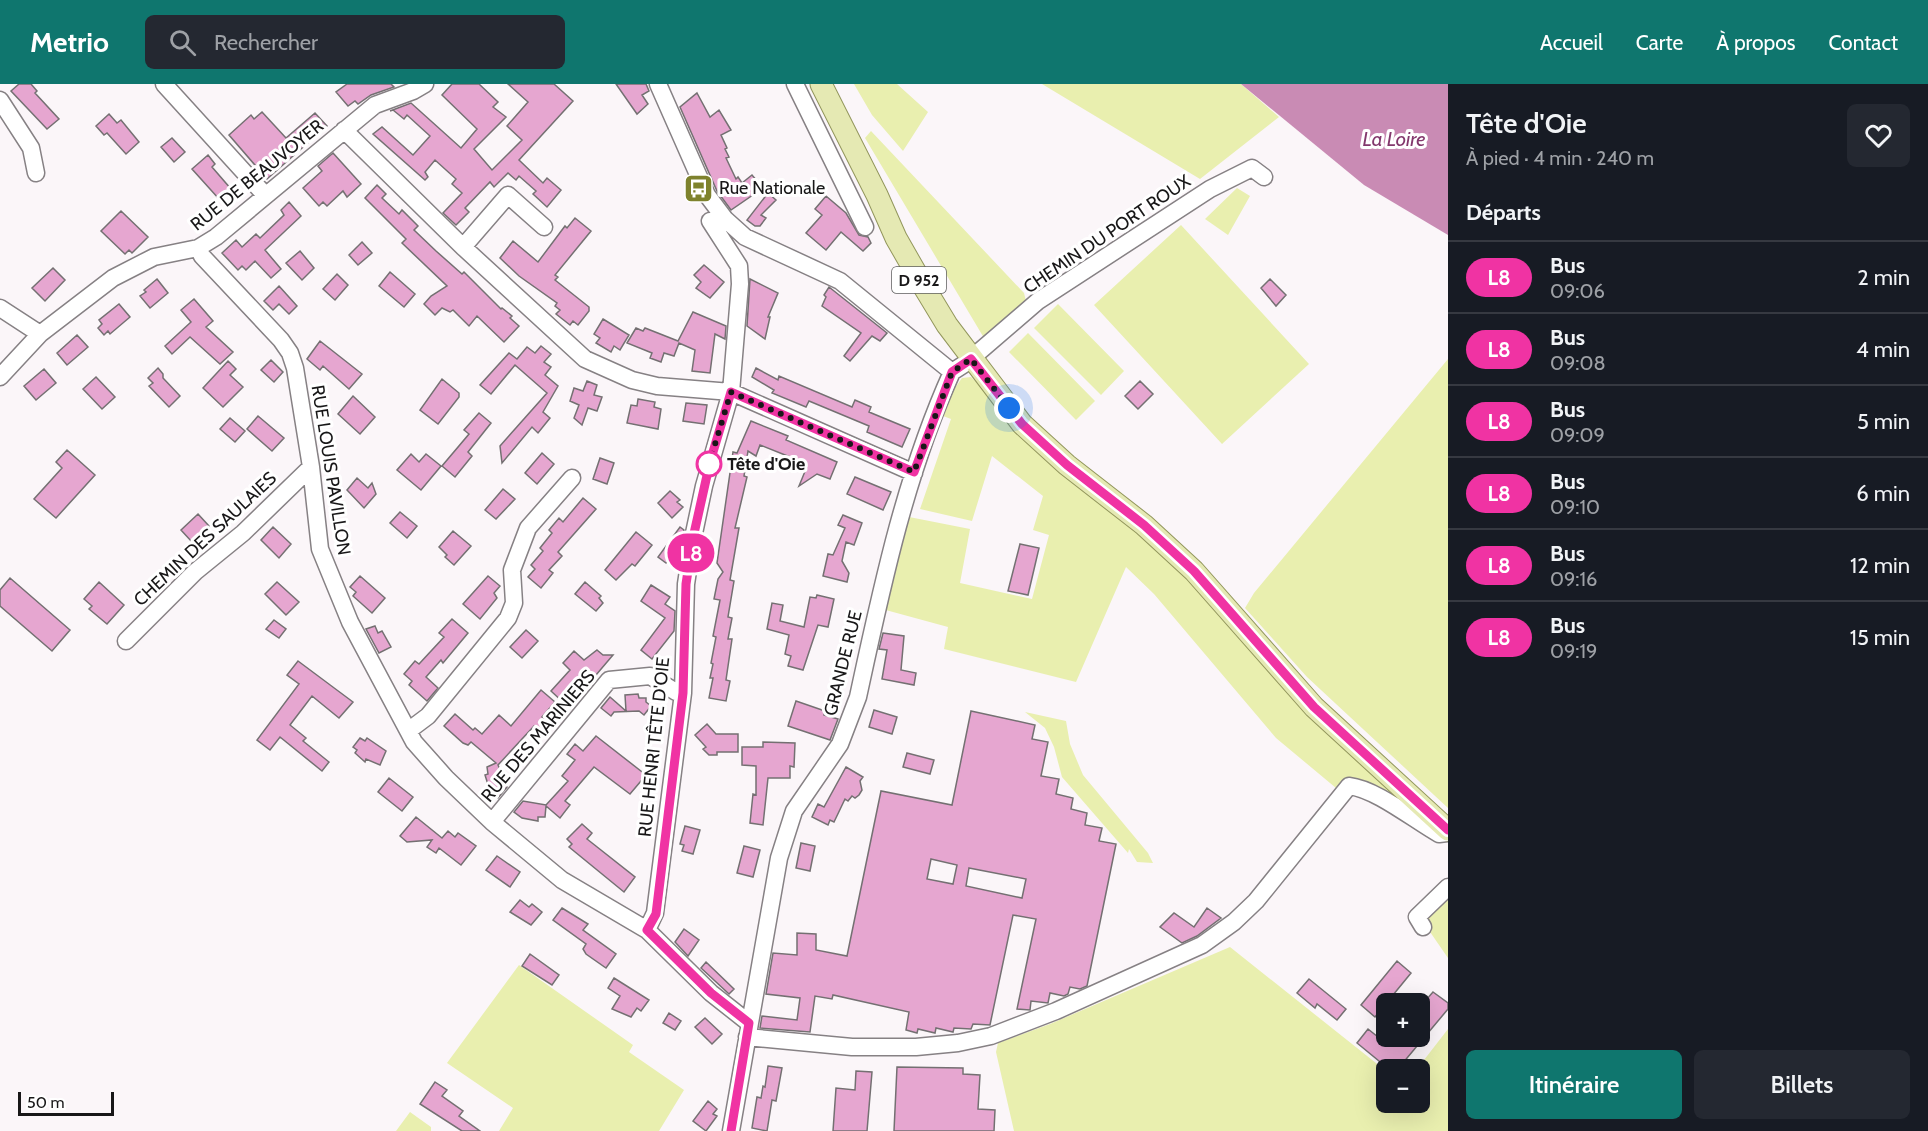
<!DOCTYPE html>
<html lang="fr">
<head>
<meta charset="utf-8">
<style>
	body { margin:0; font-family:Cabin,sans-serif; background:#242831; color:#f1f3f6; height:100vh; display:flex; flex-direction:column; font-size:22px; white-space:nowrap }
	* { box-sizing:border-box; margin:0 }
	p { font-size:20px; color:#9ea1a6 }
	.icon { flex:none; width:33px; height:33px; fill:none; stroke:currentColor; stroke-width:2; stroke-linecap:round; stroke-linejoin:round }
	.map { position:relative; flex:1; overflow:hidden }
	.drawer { display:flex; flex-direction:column; background:#171b24; width:480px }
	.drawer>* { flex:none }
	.badge { padding:0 12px; border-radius:20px; font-size:21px; line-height:39px }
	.buttons { position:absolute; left:1376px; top:909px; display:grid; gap:12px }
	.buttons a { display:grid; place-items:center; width:54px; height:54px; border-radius:9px; background:#171b24; box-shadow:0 6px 24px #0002; font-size:30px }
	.scale { position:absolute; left:18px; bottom:15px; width:96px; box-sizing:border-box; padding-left:6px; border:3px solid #181718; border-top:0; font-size:16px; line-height:21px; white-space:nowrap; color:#181718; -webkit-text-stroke:4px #fff; paint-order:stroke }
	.you { position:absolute; width:30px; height:30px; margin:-15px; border:4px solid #fff; border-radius:50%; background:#1a73e8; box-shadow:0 0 0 9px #1a73e833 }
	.map>.badge { position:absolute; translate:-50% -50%; box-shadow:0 0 0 3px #fff }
	h2 { padding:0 18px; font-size:22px; line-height:54px }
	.round { display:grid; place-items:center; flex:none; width:63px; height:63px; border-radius:9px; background:#242831 }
	.overview { display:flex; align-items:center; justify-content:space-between; height:102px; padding:0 18px }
	h1 { font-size:28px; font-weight:600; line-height:45px }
	.action { display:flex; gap:12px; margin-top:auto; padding:12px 18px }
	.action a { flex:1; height:69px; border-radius:9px; background:#0f766e; color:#fff; font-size:24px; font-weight:600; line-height:69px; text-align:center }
	.action a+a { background:#242831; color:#f1f3f6 }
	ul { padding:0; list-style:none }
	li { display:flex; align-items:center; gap:18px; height:72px; padding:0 18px; border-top:2px solid #363941 }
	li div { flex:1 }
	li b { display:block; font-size:22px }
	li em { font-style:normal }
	li .badge { min-width:66px; font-weight:700; text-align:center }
	header { display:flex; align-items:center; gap:36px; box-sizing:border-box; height:84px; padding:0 30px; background:#0f766e; color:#fff }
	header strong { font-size:28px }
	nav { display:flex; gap:33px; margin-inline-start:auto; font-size:21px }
	.search { width:420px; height:54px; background:#242831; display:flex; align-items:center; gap:15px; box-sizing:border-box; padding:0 21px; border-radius:9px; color:#9ea1a6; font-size:22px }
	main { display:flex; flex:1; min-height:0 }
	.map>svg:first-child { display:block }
	.green { fill:#e9efaf }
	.water { fill:#c98bb4 }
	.building { fill:#e6a6d0; stroke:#747072; stroke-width:1.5; fill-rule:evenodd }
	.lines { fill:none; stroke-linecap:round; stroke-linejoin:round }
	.minor-casing { stroke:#868184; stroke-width:19 }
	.major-casing { stroke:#92965c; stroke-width:23 }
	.minor { stroke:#fff; stroke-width:16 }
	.major { stroke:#e5e9b3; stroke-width:21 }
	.line-casing { stroke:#fff; stroke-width:14 }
	.line { stroke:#f033a3; stroke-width:9 }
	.walk { stroke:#181718; stroke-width:6; stroke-dasharray:0 10.8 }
	.stop-dot { fill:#fff; stroke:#f033a3; stroke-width:3 }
	.labels { text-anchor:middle; stroke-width:6; stroke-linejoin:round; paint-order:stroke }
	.shield { fill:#fff; stroke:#5d5d5d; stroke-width:1.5 }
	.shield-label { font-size:16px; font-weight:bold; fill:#181718 }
	.street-label { font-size:18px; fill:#181718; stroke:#fff }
	.poi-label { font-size:18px; fill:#181718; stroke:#fff; text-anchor:start }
	.stop-label { font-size:18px; font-weight:bold; fill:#181718; stroke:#fff; text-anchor:start }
	.water-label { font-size:20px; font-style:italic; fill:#83386d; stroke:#fff }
</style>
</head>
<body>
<header>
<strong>Metrio</strong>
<div class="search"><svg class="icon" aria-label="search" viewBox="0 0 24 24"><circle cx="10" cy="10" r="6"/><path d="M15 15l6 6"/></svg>Rechercher</div>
<nav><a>Accueil</a><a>Carte</a><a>À propos</a><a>Contact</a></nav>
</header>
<main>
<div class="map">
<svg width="1448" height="1047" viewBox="0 0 1448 1047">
	<rect width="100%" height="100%" fill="#fbf6f9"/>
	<path class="green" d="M854,0H897L928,28L903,67L872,31Z
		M1042,0H1241L1279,33L1200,95Z
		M871,47L1024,209L1026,217L984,254L865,54Z
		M1237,104L1250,112L1228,151L1205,135Z
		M1181,141L1309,280L1222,360L1094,221Z
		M1058,220L1124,287L1101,311L1034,244Z
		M1028,249L1095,317L1076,336L1009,268Z
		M1448,275V724L1307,593L1245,524L1254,509Z
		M971,293L1173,478L1427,737L1347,695L1336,704L1276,654L1154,510L1126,483L1076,598L944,565L948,543L882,525L904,432L970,445L960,499L1032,515L1049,451L1033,446L1043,412L992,372L972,437L920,425L951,335L943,332L952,308L962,294Z
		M1025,628L1066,637L1070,660L1083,691L1148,769L1153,779L1137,778L1129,765L1128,769L1062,693L1054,663L1045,644Z
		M1448,808V874L1428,845L1425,834Z
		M1230,863L1386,987V1018H1419V986L1417,985L1448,945V1047H1014L996,968L998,959L1050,940Z
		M519,881L633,961L629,968L684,1006L659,1047H499L513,1024L447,979Z
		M410,1028L431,1043V1047H396Z"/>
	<path class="water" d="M1241,0H1448V151L1364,101Z"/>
	<path class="building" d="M19,0H31L37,7L35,9L59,35L47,45L11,7Z
		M347,0H391L394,3L371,11L358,20L355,17L348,22L336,8Z
		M452,0H479L498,18L493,23L506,33L474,65L492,86L522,56L507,42L528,18L508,0H554L573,17L519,76L543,99L547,94L561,106L547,123L533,110L536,107L519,92L516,96L508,89L494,103L490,98L465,124L469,128L456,141L443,129L462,109L452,100L456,95L435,76L425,88L428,93L425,96L373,50L382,43L413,71L430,52L407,31L404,35L393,26L390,27L411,19L461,64L477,45L442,11Z
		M616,0H646L649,7L642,11L648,20L637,30Z
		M697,9L710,33L719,26L731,46L721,51L727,64L725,65L729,73L726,74L736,95L738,93L742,99L752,91L763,104L731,126L717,107L680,23Z
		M262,28L286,54L315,29L327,42L267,95L229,51L251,31L254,35Z
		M109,30L117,39L121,36L139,58L126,70L107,49L104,51L96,42Z
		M172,54L185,68L174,78L161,63Z
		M333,69L361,100L347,113L343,107L327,122L323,118L319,122L303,104L322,87L318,82Z
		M208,71L215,80L212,83L231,105L219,115L192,85Z
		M377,101L386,110L382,114L399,130L402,126L418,142L414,146L436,167L462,190L464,188L501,225L502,224L512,232L510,234L519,242L504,258L477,232L469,242L453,226L450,228L442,224L435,231L424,220L431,212L447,202L402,159L406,155L365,114Z
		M768,109L776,116L761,131L766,134L760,142H755L747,136Z
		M826,112L846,129L859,151L868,153L871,159L863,167L841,148L826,166L806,149L822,131L815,125Z
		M289,118L301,132L265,166L281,185L271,194L255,177L246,186L242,182L238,186L222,169L236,156L242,163L256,150L260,154L284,131L281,126Z
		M121,127L148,153L132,169L129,166L125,170L101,147Z
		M575,134L591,147L555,191L558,193L555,196L589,223V227L578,241L573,237L570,241L556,230L560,226L555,222L557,219L519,192L500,174L513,157L538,178L565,142L567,144Z
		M362,158L372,169L358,181L349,171Z
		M300,167L314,184L302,196L286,179Z
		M704,181L724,198L710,214L696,204L701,198L694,191Z
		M53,184L65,196L45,217L32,204Z
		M390,188L415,210L404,223L379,202Z
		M337,190L348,201L335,216L323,205Z
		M157,195L168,209L150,224L140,212L146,208L144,206Z
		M750,195L778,209L768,233H770L765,255L747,242Z
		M1270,195L1286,211L1276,222L1261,204Z
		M279,202L297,222L289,230L279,220L273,226L264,217Z
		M829,203L887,249L880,257L872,252L850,277L844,272L861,249L822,222L826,213L824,211Z
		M194,215L213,237L206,243L233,268L220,280L190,253L172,270L165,262L191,238L181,226Z
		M119,220L130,233L110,250L108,247L104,251L98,244L102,240L99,236Z
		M693,228L726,242L725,255L715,250L710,289L692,287L695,266L679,259L674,272L664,269L661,278L650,274L652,269L627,259L636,244L643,247L645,244L678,257Z
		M603,235L629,251L620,266L614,262L611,268L596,259L600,254L594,250Z
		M77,251L88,263L67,281L57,269Z
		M320,257L362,290L349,305L323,282L320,286L307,275Z
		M541,262L551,270L544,278L551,283L545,291L558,302L543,328L550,334L538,349L532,343L502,379L500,362L547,309L515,281L491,310L480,301L509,269L517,275L527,263L535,269Z
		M271,276L283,288L274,298L261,286Z
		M228,277L236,285L230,291L243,303L223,323L203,304Z
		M158,284L163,290V294L180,312L169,323L149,302L153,299L148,294Z
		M756,284L778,296L779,292L852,323L855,316L871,323L869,328L910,345L902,363L867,348L869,342L809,317L806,323L772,309L774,306L752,293Z
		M44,285L56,299L36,316L24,302Z
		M96,293L115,313L102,325L83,305Z
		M442,295L459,309V313L438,340L420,326Z
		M587,297L597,301L594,311L602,313L597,327L588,324L582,341L574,334L579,321L570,317L574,304L583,307Z
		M1140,297L1153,310L1138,325L1125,312Z
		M353,312L375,333L360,350L338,330Z
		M638,315L655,318L654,323L661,325L658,345L627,339L631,321L637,322Z
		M686,319L707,321L704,340L683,337Z
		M479,329L491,339L468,368L472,372L455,393L442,382L469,350L464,346Z
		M258,332L284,354L272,367L247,345Z
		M230,334L245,347L235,358L220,345Z
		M751,337L788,352L786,356L837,378L830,395L817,390L799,402L806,385L793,379L795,375L760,361L756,372L748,367L744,392L747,393L735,444H739L730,496L734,497L728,533L732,534L728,555H732L726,596L730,597L726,617L709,614L713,594H710L713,580L711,579L716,553L713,552L720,516L714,515L718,495L723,488L717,479L733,368L737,369Z
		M67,366L95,391L56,434L34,415L62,384L56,378Z
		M542,369L554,380L537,400L525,389Z
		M411,370L419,378L426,370L441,382L421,406L397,386Z
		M600,374L614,379L607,400L593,395Z
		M855,393L891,408L883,426L847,410Z
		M357,394L368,404L372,399L376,410L364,424L347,406Z
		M503,405L515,415L496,435L485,426Z
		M670,407L680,416L677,418L683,423L672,434L658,419Z
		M583,414L596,425L558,468L562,472L549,486L553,489L541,504L528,493L535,485L531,481L543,467L540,464L552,449L549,446L559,434L563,438Z
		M400,428L417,442L407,454L390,439Z
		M198,430L209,442L192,458L181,446Z
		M843,431L862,439L854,461L846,458L842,477L849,489L847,498L823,492L828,470L833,471L845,444L838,441Z
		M273,443L291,460L279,474L261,456Z
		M680,443L684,446L682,456L666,479L658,473Z
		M453,447L471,462L454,481L445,473L447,471L439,463Z
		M636,448L652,461L635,482L632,480L616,496L605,486Z
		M1020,460L1039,464L1028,511L1008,507Z
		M360,492L385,514L372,529L353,512L356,508L350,503Z
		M488,492L500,502L494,509L497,514L480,535L463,520Z
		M10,494L70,546L52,567L0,522V506Z
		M99,498L124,521L107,540L89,525L92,522L84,515Z
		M277,498L299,518L286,531L265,510Z
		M585,498L601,512L599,514L603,519L596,527L575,510Z
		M651,501L670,513L665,520L675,527L674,547L652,575L641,566L665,534L641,517Z
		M817,511L834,515L828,543L818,541L803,586L788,582L791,572L785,570L789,551L767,545L772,519L783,521L780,537L804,543L810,513L816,514Z
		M452,535L468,549L443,579L441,576L426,593L438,604L427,617L409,601L412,597L404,590L415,577L419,580L444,553L439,549Z
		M274,536L286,545L279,554L266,545Z
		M375,542L378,549L382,547L391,563L379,569L366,545Z
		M526,546L538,557L522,574L510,563Z
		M883,549L904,552L901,586L916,589L914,601L882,595L887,566L879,565Z
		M597,566L603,571H613L579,611L575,608L565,620L551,607L570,586L563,579L574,567L584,576Z
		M298,577L353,618L339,634L312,612L290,641L306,654L303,657L329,678L322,687L280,653L270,666L257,656L299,600L287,591Z
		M541,606L555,618L542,633L550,640L542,649L534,642L498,681L507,703L498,714L490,707L485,691L488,690L487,683L496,679L471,658L468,661L463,659L444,642L455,630L473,646L475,644L482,650L499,631L511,642Z
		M638,610L639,614H646V618L651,622L644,631L639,627L614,628L611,632L601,624L610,613L626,627L625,611Z
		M796,617L825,627L824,631L838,635L830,656L788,642Z
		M874,626L897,633L892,650L869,643Z
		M971,627L1035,641L1032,655L1048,658L1041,692L1059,695L1056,710L1073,714L1071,725L1087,729L1085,741L1102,744L1099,757L1116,760L1087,902L1080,905L1070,903L1068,910L1064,912L1050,909L1048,919L1031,917L1030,926L1017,925L1036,835L1013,831L990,941L973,940L971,945L954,944L953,948L936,944L935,949L918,945L917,949L906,946L909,928L833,911L832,915L815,912L810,948L760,944L762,932L797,936L800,914L766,910L773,869L797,871V849L816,850V866L847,872L881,707L952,721ZM931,775L957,781L953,800L927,795ZM969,784L1026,795L1022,814L966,802Z
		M707,640L716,650H738V668H717V671H709L703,665L706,663L695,651Z
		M596,652L646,691L630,710L594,683L565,717L570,721L560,734L546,722L545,733H538V737L522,734L514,728L523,717L546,721L568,697L562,692L575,676L567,670L575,660L583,667Z
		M360,654L365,657L367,654L386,667L380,681L366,675L365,678L355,669L357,666L353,663Z
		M763,658L795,659L794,683L790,682V694H768L763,741L750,739L753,710L756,711V682L742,681V663H763Z
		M907,669L934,676L930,690L903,683Z
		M846,683L863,693L860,697L862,706L859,711L855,714L852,712L848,717L845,715L834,738L830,736L828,741L812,733L818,720L824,723Z
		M389,694L413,713L402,727L378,708Z
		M416,733L442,754L448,747L455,753L458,749L476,762L461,781L439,764L436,769L427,763L432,756L407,758L400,752Z
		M582,740L592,749L587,755L635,793L624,808L569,763L572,760L567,755Z
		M685,742L700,746L693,770L682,767L684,761L680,760Z
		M801,759L815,762L810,787L796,784Z
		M744,762L760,766L753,793L737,789Z
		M497,772L520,788L510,803L486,786Z
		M520,816L529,823L532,820L542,828L531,841L510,828Z
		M562,824L588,840L583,846L616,870L606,884L586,870L583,865L586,860L553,836Z
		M1207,824L1221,834L1197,852L1182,859L1160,843L1174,829L1194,843Z
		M684,845L699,856L688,872L675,858Z
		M530,870L559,891L552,901L522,882Z
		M1397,877L1411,889L1375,933L1361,921Z
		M706,878L734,905L729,910L701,884Z
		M614,894L649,916L641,927L637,924L631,933L612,925L620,912L608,904Z
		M1309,895L1346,925L1337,936L1317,920L1315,924L1297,909Z
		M1433,908L1448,919V925L1397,986H1390L1357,959L1368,945L1388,961L1395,952H1419V924Z
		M669,929L681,937L675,946L663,939Z
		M705,934L722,950L712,960L695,943Z
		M768,982L782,984L776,1017L772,1016L767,1047L752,1044L757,1013L761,1014L763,1002L765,1003Z
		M897,983L963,984V990L980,991L978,1025L995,1026L994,1047H894Z
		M856,987L872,988L867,1047H833L836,1004L855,1006Z
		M435,998L447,1006L442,1012L463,1027L459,1032L480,1047H462L420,1020Z
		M708,1017L717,1025L713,1030L717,1032L706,1047L693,1037Z"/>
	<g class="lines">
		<defs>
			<path id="minor" d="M164,0L265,111
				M658,0L707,111L725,135L745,153L840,197L952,288
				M795,0L865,143
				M0,16L31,64L36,89
				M344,46L463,163L585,275L632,296L657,302L731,308L914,389
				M463,163L508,111L544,143
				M198,164L202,172L281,256L290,269L295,284L311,383L320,465L350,538L414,658L446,694L492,738L562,796L647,846L711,909L749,939
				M0,224L40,250
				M0,293L40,250L113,194L154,173L198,164L216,153L375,21L413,7L425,0
				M126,557L195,488L243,449L311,383
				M408,647L428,632L508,534L514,519L512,486L528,444L572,394
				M492,738L609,596L650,592L676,608L683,609
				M1423,843L1417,833L1448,803
				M647,846L655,829L683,609L686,500L693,454L704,402L731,308L740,200L739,182L710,137
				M747,953L852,963H916L958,959L991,952L1056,927L1202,861L1234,838L1256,817L1349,702C1376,705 1414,736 1439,750L1448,749
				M731,1047L779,774L794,727L840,660L858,613C882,502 905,392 952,288L966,279L1038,217L1210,105L1252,84L1264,93"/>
			<path id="major" d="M821,0L877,111L896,154L924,203L947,241L1022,340L1067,381L1144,441L1194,487L1314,623L1448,746"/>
		</defs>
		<use href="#minor" class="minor-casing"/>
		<use href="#major" class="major-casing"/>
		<use href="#minor" class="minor"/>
		<use href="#major" class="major"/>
	</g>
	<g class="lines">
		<defs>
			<path id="line" d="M731,1047L749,939L711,909L647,846L656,830L683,609L686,500L693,454L710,378L731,308L914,388L952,288L971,275L1022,340L1067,381L1144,441L1194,487L1314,623L1448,746"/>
		</defs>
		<use href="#line" class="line-casing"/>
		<use href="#line" class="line"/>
		<path class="walk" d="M709,380L731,308L914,388L952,288L971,275L1009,324"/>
	</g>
	<defs>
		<symbol id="bus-square" viewBox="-11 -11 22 22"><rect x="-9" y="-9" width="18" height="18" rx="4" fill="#7e822d" stroke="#fff"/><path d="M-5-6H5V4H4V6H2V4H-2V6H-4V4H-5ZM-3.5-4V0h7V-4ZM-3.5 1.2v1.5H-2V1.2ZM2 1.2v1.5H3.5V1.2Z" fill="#fff"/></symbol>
	</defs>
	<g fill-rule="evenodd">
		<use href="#bus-square" x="682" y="88" width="33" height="33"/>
	</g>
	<circle class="stop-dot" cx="709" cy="380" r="12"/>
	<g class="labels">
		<rect class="shield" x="892" y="183" width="54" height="26" rx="4.5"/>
		<g class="shield-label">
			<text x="919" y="202">D 952</text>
		</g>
		<g class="street-label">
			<text transform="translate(257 91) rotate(-39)" y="6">RUE DE BEAUVOYER</text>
			<text transform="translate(1107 150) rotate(-34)" y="6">CHEMIN DU PORT ROUX</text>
			<text transform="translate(331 386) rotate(81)" y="6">RUE LOUIS PAVILLON</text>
			<text transform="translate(205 455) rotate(-43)" y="6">CHEMIN DES SAULAIES</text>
			<text transform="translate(843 579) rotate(-76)" y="6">GRANDE RUE</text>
			<text transform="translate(538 652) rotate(-50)" y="6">RUE DES MARINIERS</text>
			<text transform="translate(654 663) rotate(-84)" y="6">RUE HENRI TÊTE D'OIE</text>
		</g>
		<g class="poi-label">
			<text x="719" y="110">Rue Nationale</text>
		</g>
		<g class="stop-label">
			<text x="727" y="386">Tête d'Oie</text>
		</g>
		<g class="water-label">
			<text x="1394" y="62">La Loire</text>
		</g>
	</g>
</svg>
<div class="buttons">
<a>+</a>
<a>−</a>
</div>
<div class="scale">50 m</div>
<div class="you" style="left:1009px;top:324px"></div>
<b class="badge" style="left:691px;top:469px;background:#f033a3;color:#fff">L8</b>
</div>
<section class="drawer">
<div class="overview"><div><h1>Tête d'Oie</h1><p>À pied · 4 min · 240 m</p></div><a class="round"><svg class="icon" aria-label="heart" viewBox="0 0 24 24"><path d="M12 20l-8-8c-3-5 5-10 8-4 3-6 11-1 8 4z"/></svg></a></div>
<h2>Départs</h2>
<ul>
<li><span class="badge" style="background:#f033a3;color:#fff">L8</span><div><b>Bus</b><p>09:06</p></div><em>2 min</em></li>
<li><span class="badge" style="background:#f033a3;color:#fff">L8</span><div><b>Bus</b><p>09:08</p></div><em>4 min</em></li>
<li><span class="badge" style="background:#f033a3;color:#fff">L8</span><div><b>Bus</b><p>09:09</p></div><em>5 min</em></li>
<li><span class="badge" style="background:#f033a3;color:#fff">L8</span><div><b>Bus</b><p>09:10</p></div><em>6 min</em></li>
<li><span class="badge" style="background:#f033a3;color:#fff">L8</span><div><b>Bus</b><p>09:16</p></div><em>12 min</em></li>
<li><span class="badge" style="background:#f033a3;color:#fff">L8</span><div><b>Bus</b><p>09:19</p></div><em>15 min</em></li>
</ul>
<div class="action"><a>Itinéraire</a><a>Billets</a></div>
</section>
</main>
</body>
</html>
